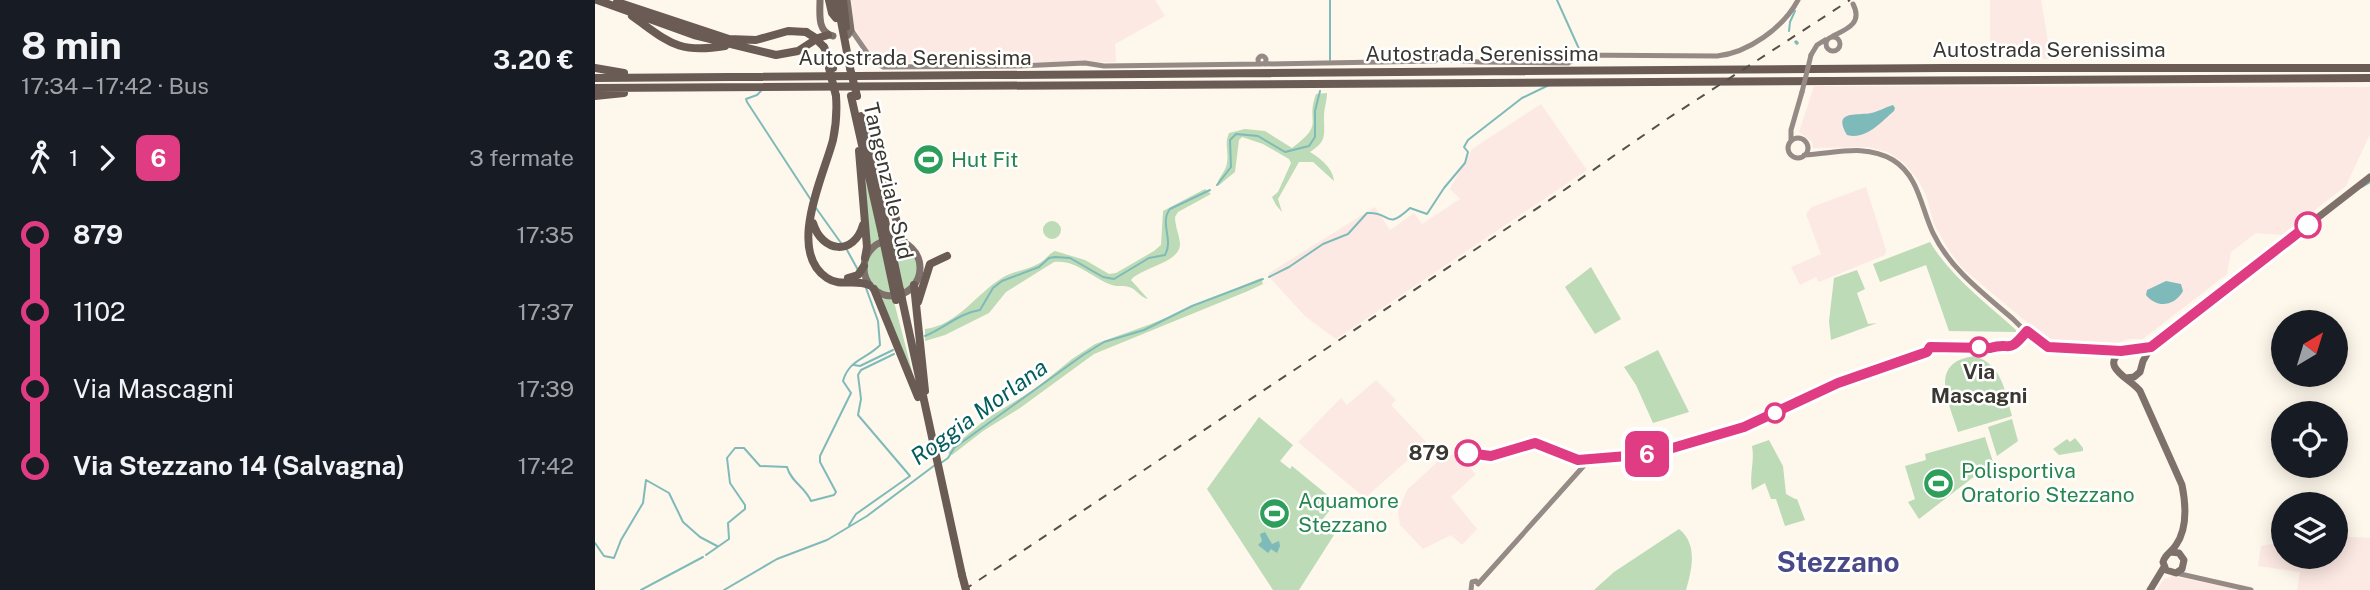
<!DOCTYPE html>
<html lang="it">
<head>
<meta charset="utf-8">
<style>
	body { margin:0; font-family:"Public Sans",sans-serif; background:#20242c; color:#f1f3f6; height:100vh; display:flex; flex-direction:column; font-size:26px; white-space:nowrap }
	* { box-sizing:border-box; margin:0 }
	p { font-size:23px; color:#9ea1a6 }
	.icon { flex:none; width:38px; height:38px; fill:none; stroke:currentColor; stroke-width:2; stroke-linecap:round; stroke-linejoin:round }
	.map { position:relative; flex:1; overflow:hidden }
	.drawer { display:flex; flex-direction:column; background:#171b24; width:595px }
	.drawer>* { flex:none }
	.badge { padding:0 14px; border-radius:10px; font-size:24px; line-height:46px }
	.needle { width:46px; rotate:38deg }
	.buttons { position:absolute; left:1676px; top:310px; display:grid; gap:14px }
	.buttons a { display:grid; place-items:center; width:77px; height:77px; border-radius:50%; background:#171b24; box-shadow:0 4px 18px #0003; font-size:35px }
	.map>.badge { position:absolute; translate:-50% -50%; box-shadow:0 0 0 4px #fff }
	.legs { display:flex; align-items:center; gap:10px; height:77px; padding:0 21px; font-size:23px }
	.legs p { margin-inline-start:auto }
	.headline { display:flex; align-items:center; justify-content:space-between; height:119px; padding:0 21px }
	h1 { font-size:38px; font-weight:700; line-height:52px }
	ul { padding:0 21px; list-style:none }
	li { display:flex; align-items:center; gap:24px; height:77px; font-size:26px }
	li i { display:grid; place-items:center; width:10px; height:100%; margin:0 9px; background:currentColor }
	li i::after { content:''; width:18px; height:18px; margin:-9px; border:5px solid; border-radius:50%; background:#171b24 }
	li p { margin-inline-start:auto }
	li:first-child i { background:linear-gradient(#0000 50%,currentColor 0) }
	li:last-child i { background:linear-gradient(currentColor 50%,#0000 0) }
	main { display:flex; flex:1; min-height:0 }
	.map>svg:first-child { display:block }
	.industrial { fill:#fde9e3 }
	.green { fill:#bcdbb6 }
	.water { fill:#7fbaba }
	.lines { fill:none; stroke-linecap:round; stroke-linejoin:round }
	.stream { stroke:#7fbaba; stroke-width:2 }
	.canal { stroke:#7fbaba; stroke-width:3.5 }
	.secondary { stroke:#958a86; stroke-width:5 }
	.primary { stroke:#7e716b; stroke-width:7 }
	.highway { stroke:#6a5b55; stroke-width:8 }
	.rail { stroke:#54504a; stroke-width:2; stroke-dasharray:9 9; stroke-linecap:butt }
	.secondary-bridge { stroke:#958a86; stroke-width:5 }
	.highway-bridge { stroke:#6a5b55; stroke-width:8 }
	.line-1-casing { stroke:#fff; stroke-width:16 }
	.line-1 { stroke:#e03c83; stroke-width:10 }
	.stop-1-dot { fill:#fff; stroke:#e03c83; stroke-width:3.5 }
	.labels { text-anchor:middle; stroke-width:5; stroke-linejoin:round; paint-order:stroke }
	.street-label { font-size:21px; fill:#3b3832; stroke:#fff }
	.leisure-label { font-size:21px; fill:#27864d; stroke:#fff; text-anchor:start }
	.stop-label { font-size:21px; font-weight:bold; fill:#3b3832; stroke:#fff }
	.water-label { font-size:23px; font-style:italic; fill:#045d5d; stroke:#fff }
	.district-label { font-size:28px; font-weight:bold; fill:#4a4a88; stroke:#fff }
</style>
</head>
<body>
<main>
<section class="drawer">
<div class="headline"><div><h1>8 min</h1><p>17:34 – 17:42 · Bus</p></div><b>3.20 €</b></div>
<div class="legs"><svg class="icon" aria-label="walk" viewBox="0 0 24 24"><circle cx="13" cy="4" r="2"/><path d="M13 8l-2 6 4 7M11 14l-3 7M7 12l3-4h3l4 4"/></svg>1<svg class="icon" aria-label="forward" viewBox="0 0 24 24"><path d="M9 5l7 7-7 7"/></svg><b class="badge" style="background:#e03c83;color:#fff">6</b><p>3 fermate</p></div>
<ul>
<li><i style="color:#e03c83"></i><b>879</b><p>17:35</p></li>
<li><i style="color:#e03c83"></i><span>1102</span><p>17:37</p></li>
<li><i style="color:#e03c83"></i><span>Via Mascagni</span><p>17:39</p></li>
<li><i style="color:#e03c83"></i><b>Via Stezzano 14 (Salvagna)</b><p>17:42</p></li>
</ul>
</section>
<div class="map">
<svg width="1775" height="590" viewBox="0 0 1775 590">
	<rect width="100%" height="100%" fill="#fef7eb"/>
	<path class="industrial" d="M256,0H560L570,16L520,44L521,62L285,63L271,48L259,26Z
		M1395,0H1446L1456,59L1395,58Z
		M1219,86L1775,87V134L1751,186L1687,235L1661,233L1636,252L1632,274L1548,339H1534L1517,345L1457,341L1451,338L1368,269L1353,249L1339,224L1331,195L1323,180L1309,163L1293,152L1273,147L1218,148L1217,142L1204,132Z
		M946,104L992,170L741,339L711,317L675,278L674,273L780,207L795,230L819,213L827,224L865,199L855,189L877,149Z
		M1271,187L1291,250L1290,255L1224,282L1221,277L1205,285L1196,267L1226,254L1211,214L1217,207Z
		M781,380L801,400L796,405L832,443L770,498L703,442L746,398L752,405Z
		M851,454L863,456L881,474L856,497L882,529L867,545L856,535L828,549L805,525L803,512L812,490Z
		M1741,536L1775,538V590H1702L1705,572L1663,566L1666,546L1689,542V556H1741Z
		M1578,576L1635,588L1643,590H1562L1569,579Z"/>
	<path class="green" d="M732,93C732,101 729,108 729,117C729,136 732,141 715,152C725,158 738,168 739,181L718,162H704L683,199L687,212L681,205L677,197L683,192L696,163L694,159L668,144L647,137L644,140L640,172L623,186L622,185C623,177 631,172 632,163C634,152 629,144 634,133L650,129L670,131L697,148C731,123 710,124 721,94Z
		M266,151L286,240L275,248Z
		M610,189L616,194L583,212L580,217C580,227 585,236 585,245C584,263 545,268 536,280L553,299C544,297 542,289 534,287C529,285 523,287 517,285C497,278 481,259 459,262L411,292L394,313L350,335L330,341V329C363,325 381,294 407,278C419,271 432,270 443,264C450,261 453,254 460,251L490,260L514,274L521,273L559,251L566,245L568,211Z
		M448 230a9 9 0 1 1 18 0a9 9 0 1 1-18 0Z
		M271 268a26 26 0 1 1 52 0a26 26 0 1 1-52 0Z
		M1335,242C1356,277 1390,302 1421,330V332L1354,331L1331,265L1285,282L1278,264Z
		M996,267L1026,319L1000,334L970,287Z
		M1262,270L1270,289L1262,293L1273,324L1282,323L1236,340L1234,321L1239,278Z
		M666,278L668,284L653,291L499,354L425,408L388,431L357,455L352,452L391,419L440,389L477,359L500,344L556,324Z
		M282,293L298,298L322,390Z
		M1063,350L1094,412L1058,423L1041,385L1029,367Z
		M1380,356C1407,365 1410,391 1417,416L1363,432C1354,402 1332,362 1380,356Z
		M664,417L698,445L685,461L695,469L697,466L741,502L724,524L739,535L704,590H678L612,489Z
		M1417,419L1423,441L1402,456L1393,427Z
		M1390,437L1398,462L1324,519L1313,502L1320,499L1310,466L1331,460L1330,454Z
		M1480,438L1488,448V451L1464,455L1458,449L1472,439L1475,442Z
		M1174,440L1188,466L1191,494L1200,499H1202L1210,520L1190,526L1181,499H1176L1170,483L1157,490C1154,474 1160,462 1157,446Z
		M1084,529C1103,544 1097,569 1091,590H999L1019,572Z"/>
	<path class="water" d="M1298,105L1300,108L1299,111C1285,123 1271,140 1252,135C1237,110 1261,116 1276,113C1283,112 1290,107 1298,105Z
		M1571,281L1586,284L1588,291C1580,306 1562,309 1551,295L1552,290Z
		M670,532L677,544L684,541L685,546L682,553L676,549L673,553L663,545L667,541L665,534Z"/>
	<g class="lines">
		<path class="stream" d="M962,0L985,51
			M1194,31L1195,22L1200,11
			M735,60V0
			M166,91L162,95L151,99L152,102L216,200
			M622,185L636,167L635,140L641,134L663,136L690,152L714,146L720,137V111L725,91
			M1767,187L1775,182
			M221,208L246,243
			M252,250L263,270
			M674,277L694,267L728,244L753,234L772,213C797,211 789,232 815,208L832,214L849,188L870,163L873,152L869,147L873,140L927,98L954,85
			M330,336C350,328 364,313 385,310L398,288L407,281L444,267L454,258L460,257L475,258L508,277L519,279L554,258L570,255C579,240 564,223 575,209L615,190
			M259,365L265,366L298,350
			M346,463L353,458L359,448L488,355L509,342L549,330L597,306L668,279
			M254,525L261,514L315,476L263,415L266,399L263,375L266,370L299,354
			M0,543L9,556L19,558L26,540L48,503L51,480L74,493L88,522L105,537L122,546
			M111,555L134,539L133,523L150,509V505L135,483L132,458L140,448H149L165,466L192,467C196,482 210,487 216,501L239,495L241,492L225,462V456L256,393L248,381C254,359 272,359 285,345L283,321L271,288
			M46,590L108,557
			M129,590L182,559L232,540L272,516L340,465"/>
		<path class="canal" d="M1201,42L1202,43"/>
		<path class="secondary" d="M255,28L277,60L288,67L424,66L490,63L509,66L666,64
			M1238,36C1252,29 1268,23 1258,4
			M1231 44a7 7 0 1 1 14 0a7 7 0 1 1-14 0Z
			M976,55L1122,56C1153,53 1188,28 1203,0
			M1216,55L1222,45L1230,40
			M663 60a4 4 0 1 1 8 0a4 4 0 1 1-8 0Z
			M843,59L885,62L973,63L978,60L976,55L970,56L971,62
			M669,64L840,61L844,57L842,52L836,53L837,60
			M1193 148a10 10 0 1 1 20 0a10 10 0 1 1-20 0Z
			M1196,141V130L1207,92
			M1209,155C1239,154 1269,143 1298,160C1324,176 1326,208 1338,233C1355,269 1389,294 1418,319C1427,328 1439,341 1451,346C1468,353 1507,351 1526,351
			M1337,347L1395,348C1418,341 1411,356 1432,332
			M1581,573L1656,590
			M883,584L994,460L1057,454L1149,427L1243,383L1329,352L1337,353L1338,347
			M876,590L877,582L881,581"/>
		<path class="primary" d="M225,0C225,14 222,32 238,36
			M252,0L256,30L253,35
			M269 268a28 28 0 1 1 56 0a28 28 0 1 1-56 0Z
			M1556,347L1541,350H1528C1503,367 1535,378 1545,391L1587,485C1591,505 1593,528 1581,545C1577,552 1570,554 1568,562L1571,570L1581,573L1587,569L1589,560L1584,553L1576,552
			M1531,378L1539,377L1545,372L1548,361L1556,347L1775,177
			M1555,590L1569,567"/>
		<path class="highway" d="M2,0L99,35L181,55L203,51L223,38L233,35
			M234,0L237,13L241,18
			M242,0L255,68
			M248,0L251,27
			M22,2L134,39L161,40L193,31L211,32
			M37,16C74,42 82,54 130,46
			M229,47L238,68
			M0,68L29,73
			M0,78L1348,68H1775
			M0,88L1775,78
			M0,96L29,93
			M241,96C242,110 241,126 238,140C229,175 191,251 232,278C245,287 260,279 274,285
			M256,96L287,234
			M266,116L276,146
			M272,141L293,234
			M264,151L272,247L270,258
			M281,161L309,242
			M218,223C227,253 259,256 268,225
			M295,243L305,290
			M289,244L299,291
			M253,278L263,275L269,266
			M319,285L330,391
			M279,289L323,397
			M307,299L367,575
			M323,302L335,264L352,256"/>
		<path class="rail" d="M369,590L965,193L1072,119L1255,0"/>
		<path class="secondary-bridge" d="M1207,92L1216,55"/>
		<path class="highway-bridge" d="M211,32L219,37L229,47
			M234,68L241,96
			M255,68L262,96
			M287,234L289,244
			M293,234L295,243
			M305,290L307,299
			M299,291L301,300
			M367,575L371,590"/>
	</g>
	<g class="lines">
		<defs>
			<path id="line-1" d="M873,453L896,456L940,443L983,460L1057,454L1149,427L1243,383L1332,352L1335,347L1395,348C1418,341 1411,356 1432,331L1453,347L1526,351L1556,347L1713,225"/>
		</defs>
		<use href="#line-1" class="line-1-casing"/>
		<use href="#line-1" class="line-1"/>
	</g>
	<defs>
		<symbol id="stadium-disc" viewBox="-11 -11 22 22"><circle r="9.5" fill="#2e9e5b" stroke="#fff"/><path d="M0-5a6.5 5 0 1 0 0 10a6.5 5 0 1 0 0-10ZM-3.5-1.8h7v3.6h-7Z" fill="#fff"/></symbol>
	</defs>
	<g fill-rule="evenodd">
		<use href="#stadium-disc" x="316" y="142" width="35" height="35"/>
		<use href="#stadium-disc" x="1326" y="466" width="35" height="35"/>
		<use href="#stadium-disc" x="662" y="496" width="35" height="35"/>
	</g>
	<g class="stop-1-dot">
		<circle cx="1713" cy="225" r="12"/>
		<circle cx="1384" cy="347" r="9"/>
		<circle cx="1180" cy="413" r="9"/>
		<circle cx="873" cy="453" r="12"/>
	</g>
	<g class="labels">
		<g class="street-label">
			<text x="1454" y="57">Autostrada Serenissima</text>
			<text x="887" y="61">Autostrada Serenissima</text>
			<text x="320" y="65">Autostrada Serenissima</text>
			<text transform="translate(293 181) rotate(77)" y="7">Tangenziale Sud</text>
		</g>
		<g class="leisure-label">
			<text x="356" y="167">Hut Fit</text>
			<text x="1366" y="478">Polisportiva<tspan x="1366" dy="24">Oratorio Stezzano</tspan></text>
			<text x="703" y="508">Aquamore<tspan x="703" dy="24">Stezzano</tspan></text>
		</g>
		<g class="stop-label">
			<text x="1384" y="379">Via<tspan x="1384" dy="24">Mascagni</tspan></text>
			<text x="854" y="460" text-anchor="end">879</text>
		</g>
		<g class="water-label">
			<text transform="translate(384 412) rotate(-36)" y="8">Roggia Morlana</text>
		</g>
		<g class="district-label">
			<text x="1243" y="572">Stezzano</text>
		</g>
	</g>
</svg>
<div class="buttons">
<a><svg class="needle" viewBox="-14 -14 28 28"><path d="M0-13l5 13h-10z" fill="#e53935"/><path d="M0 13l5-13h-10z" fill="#9ea1a6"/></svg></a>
<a><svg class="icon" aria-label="locate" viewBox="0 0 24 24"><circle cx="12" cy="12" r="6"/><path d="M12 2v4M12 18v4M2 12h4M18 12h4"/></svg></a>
<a><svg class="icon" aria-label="layers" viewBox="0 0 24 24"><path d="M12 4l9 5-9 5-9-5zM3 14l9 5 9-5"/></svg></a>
</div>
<b class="badge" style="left:1052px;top:454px;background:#e03c83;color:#fff">6</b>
</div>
</main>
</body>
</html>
